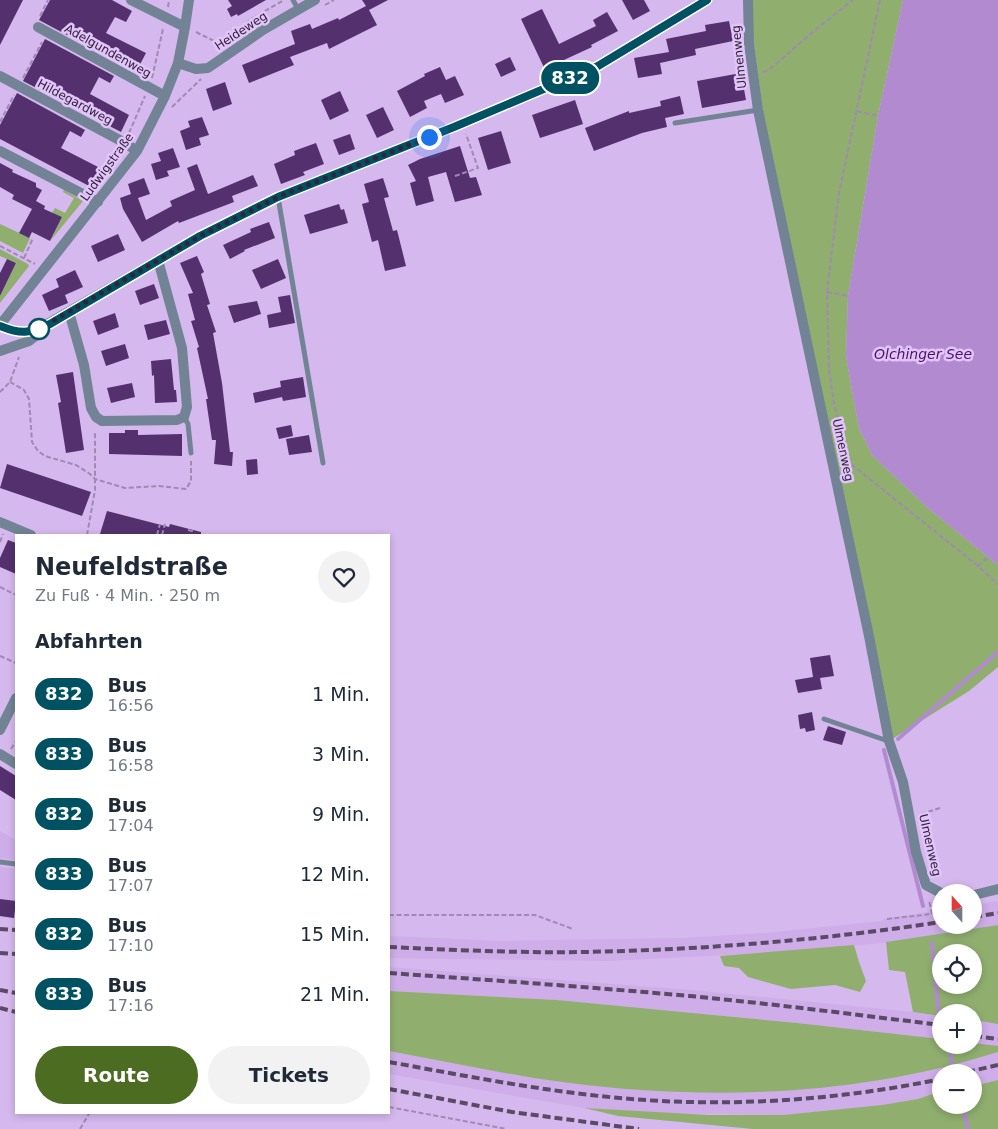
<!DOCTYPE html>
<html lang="de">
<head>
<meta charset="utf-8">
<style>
	body { margin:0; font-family:"DejaVu Sans",sans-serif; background:#f2f2f3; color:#1f2937; height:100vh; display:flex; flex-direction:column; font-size:19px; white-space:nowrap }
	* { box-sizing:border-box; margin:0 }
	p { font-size:16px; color:#747a83 }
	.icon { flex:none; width:28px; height:28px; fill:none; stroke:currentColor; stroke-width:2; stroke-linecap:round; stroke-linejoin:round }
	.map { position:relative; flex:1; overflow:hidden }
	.sheet { position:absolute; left:15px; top:534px; width:375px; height:580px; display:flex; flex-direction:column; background:#fff; border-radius:0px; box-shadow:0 2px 8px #0003 }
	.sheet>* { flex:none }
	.badge { padding:0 10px; border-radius:16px; font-size:18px; line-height:32px }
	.needle { width:32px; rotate:339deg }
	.fabs { position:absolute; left:932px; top:884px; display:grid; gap:10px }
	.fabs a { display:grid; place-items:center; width:50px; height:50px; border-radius:50%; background:#fff; box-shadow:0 2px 8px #0003; font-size:25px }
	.you { position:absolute; width:25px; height:25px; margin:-12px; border:4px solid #fff; border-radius:50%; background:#1a73e8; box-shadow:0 0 0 8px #1a73e833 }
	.map>.badge { position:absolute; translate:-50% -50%; box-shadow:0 0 0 2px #fff }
	h2 { padding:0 20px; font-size:19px; line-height:45px }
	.round { display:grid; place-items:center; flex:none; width:52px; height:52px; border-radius:26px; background:#f2f2f3 }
	.overview { display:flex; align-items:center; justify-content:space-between; height:85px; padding:0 20px }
	h1 { font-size:24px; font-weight:800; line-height:38px }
	.primary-button { display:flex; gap:10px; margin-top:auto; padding:10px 20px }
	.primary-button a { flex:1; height:58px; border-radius:30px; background:#4c6c22; color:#fff; font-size:20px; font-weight:800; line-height:58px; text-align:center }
	.primary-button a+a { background:#f2f2f3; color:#1f2937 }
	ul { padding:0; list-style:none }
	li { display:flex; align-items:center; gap:15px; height:60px; padding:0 20px }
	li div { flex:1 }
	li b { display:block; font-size:19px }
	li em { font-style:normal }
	li .badge { min-width:55px; font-weight:700; text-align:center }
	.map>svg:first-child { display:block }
	.built { fill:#ceade8 }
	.green { fill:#90af6f; fill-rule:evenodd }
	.water { fill:#b18acf }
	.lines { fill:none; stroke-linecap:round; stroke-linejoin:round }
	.stream { stroke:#b18acf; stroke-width:4 }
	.building { fill:#55306e }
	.path { stroke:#a089b3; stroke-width:2; stroke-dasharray:5 2.5; stroke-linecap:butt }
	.lane { stroke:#718395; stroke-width:5 }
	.street { stroke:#718395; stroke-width:10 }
	.rail { stroke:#594a66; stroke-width:4; stroke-dasharray:8 4; stroke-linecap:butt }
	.line-casing { stroke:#fff; stroke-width:11 }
	.line { stroke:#005262; stroke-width:8 }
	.walk { stroke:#2f2438; stroke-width:5; stroke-dasharray:0 9 }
	.stop-dot { fill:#fff; stroke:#005262; stroke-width:2.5 }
	.labels { text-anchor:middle; stroke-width:5; stroke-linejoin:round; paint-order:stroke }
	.street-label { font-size:12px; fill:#2f2438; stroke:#e2c4fa }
	.water-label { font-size:14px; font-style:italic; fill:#481366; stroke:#e2c4fa }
</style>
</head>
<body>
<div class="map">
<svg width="998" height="1129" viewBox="0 0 998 1129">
	<rect width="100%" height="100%" fill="#d5b8ed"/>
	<path class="built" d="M0,831L16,840V860L0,858Z
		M0,867L16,869V919L0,917Z
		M998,901V925L873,944L764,953L609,961L389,958V936L500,941L684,938L766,933L881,921L887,918L941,910V925H974V905Z
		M389,967L691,990L913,1012L941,1016V1039L797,1023L557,1000L389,991Z
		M974,1020L998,1024V1046L974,1043Z
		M389,1051L534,1078L629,1089L687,1093L781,1091L858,1083L934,1069L998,1052V1080L974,1086V1072H941V1091L918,1099L882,1105L783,1115L654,1113L584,1108L389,1074Z"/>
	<path class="green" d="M748,0H903L878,116L848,296L846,356L853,396L859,428L872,455L929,509L998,565V667L969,691L889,741L770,163Z
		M64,190L83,201L51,240L62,217L52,213L55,208L65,213L74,198L63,192Z
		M0,224L30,238L23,253L0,241Z
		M0,249L28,264L29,266L0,303V296L16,263L0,256Z
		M998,925V1024L974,1020V1012H941V1016L913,1012L905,972L889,970L886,942ZM941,952H974V985H941Z
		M854,945L859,962L866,981L860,992L835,985L791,989L748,977L739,968L724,966L720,956Z
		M389,991L557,1000L797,1023L941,1039V1045H974V1043L998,1046V1052C849,1099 687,1102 534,1078C485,1070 437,1060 389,1051Z
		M998,1080V1129H753L618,1116L584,1108L709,1115H783L882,1105L918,1099L941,1091V1105H974V1086Z"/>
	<path class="water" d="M903,0H998V565L929,509L872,455L859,428L853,396L846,356L848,296L878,116Z"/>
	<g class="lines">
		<path class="stream" d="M898,739L998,652
			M884,750L923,906
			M932,943L938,1007L941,1019
			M948,1045L954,1072
			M962,1105L968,1129"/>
	</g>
	<path class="building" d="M0,0H23L0,45Z
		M50,0H112L132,11L126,22L115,17L106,33L146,53L136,72L39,20Z
		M228,0H266L238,16L237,14L231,17L227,9L232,6Z
		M362,0H388L369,10L377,25L329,49L327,43L290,57L294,65L249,83L242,65L295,44L291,31L310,24L312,29L338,18L339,20L366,6Z
		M622,0H644L650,11L633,20Z
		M542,9L559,44L596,26L593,20L607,12L618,31L591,45L592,47L564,60L567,66L548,76L521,19Z
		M729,21L733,41L695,49L696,55L660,63L662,74L638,78L634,58L669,52L666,39L706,31L705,25Z
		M45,39L114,76L110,83L99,77L90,94L129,115L121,132L23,81Z
		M510,57L516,70L501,77L495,64Z
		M440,67L446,80L455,76L464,95L445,103L441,94L424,101L427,108L410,117L397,91L425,76L424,74Z
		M741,73L746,100L702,108L697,81Z
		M225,82L232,104L213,111L206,89Z
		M340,91L349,111L330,120L321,100Z
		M17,93L85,130L81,137L70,131L61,148L100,168L96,176L93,178L94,180L91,187L0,139V125Z
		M680,96L684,114L665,118L667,127L642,133L594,151L585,128L629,111V113L661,106L660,101Z
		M575,100L583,124L540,138L532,115Z
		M383,107L394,130L377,138L366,115Z
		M202,117L209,135L199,138L201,145L186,150L180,131L190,127L188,121Z
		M501,131L511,163L488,170L478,138Z
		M350,134L355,149L339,155L333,140Z
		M316,143L324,164L303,172L305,175L281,184L274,164L295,155L294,151Z
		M460,146L470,178L476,177L482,195L455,202L446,172L428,177L434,201L416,206L410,183L416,181L408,165L420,159Z
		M173,148L180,167L167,171L169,176L156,180L151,164L161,161L158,153Z
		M0,163L13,170L12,172L36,183V187L42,190L36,201L45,206L44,209L62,217L50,241L32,232L29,238L19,233L32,209L12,199L14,195L0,187Z
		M197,164L208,194L253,175L258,186L232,196L234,202L179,223L178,221L142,242L123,209L120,198L131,194L128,184L144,178L150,194L138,198L146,220L172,206L170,201L195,190L187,168Z
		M383,178L389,197L384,198L393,231L397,230L406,266L385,271L378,240L372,242L362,204L369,202L364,184Z
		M339,204L341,210L344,209L348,223L310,234L304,215Z
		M269,222L275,238L244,250L245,251L230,259L223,245L251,232L250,229Z
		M118,234L125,250L98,262L91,246Z
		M197,256L204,272L201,274L210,304L207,305L216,332L213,333L222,383L230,452H233L232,466L214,464L216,440H212L206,399H208L197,348L199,347L191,321L195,320L188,294L193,293L180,263Z
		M7,259L16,263L0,296V273Z
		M278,259L286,278L261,289L252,270Z
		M75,270L83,287L65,295L68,303L49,311L42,295L59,287L56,279Z
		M154,284L159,298L140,305L135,291Z
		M290,295L295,323L269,328L267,315L281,312L278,297Z
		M257,301L261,314L234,323L228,306Z
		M115,313L119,327L98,335L93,321Z
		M166,320L170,334L148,340L144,325Z
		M125,344L129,358L106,366L101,351Z
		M171,359L174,390H176L177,402L155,403L154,375L152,376L151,361Z
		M73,372L84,450L66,453L58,403L61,402L56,375Z
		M303,377L306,397L283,401L282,397L255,403L253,393L281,387L280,381Z
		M132,383L135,397L111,403L107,388Z
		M291,425L293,436L279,439L276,428Z
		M125,430H138V435L182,434V456L109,454V433H125Z
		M309,435L312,452L289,455L286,439Z
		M257,459L258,474L247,475L246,460Z
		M7,464L91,492L82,516L0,488Z
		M107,511L169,527L170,524L201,532V535H106L100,534Z
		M8,540L16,543V574L0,567V558Z
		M830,655L834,676L820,678L822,689L798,693L795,680L813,677L810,658Z
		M812,712L815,730L806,732L805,728L800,729L798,715Z
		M828,726L846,732L842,745L823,740Z
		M0,766L16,776V800L0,790Z
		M0,899L16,901L14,918L0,916Z"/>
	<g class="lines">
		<path class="path" d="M880,0L839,193L827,292L829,369L834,404L851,464L978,566L998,584
			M325,5L334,0
			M168,7L169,0
			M40,16L48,0
			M196,32L220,44L251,19L284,0
			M763,72L769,70L815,30L853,0
			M23,78L42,42
			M152,78L163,29
			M172,107L201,79
			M857,111L878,116
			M0,122L14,95
			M129,133L145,96
			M112,164L119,153
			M455,176L478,168L466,134
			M0,246L35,264
			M24,258L33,238
			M827,292L848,296
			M10,382L24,390L29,399L32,442L38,451L45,456L76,465L90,474L95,479L125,488L159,486L186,489L191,481V461
			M0,392L10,382L19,357
			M842,455L849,462
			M188,530L192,531L191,535
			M87,535L95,490V431
			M157,535L160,524
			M162,535L165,524
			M195,535H196
			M0,542L3,534
			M978,566L988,557
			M0,587L16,595
			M0,656L16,663
			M11,749L16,741
			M921,814L940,808
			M389,915H535L573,929
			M887,919L932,914L929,900
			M389,1107L507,1129
			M80,1129L90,1112"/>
		<path class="lane" d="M293,0L298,9
			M675,123L758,110
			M278,197L323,463
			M184,417L188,424L191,453
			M824,719L888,741
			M0,862L16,864"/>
		<path class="street" d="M131,0L185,27
			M748,0L749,44L758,110L869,636L889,741L903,782L916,852L926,885L941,893
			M38,27L165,96
			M178,63L196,69L208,68L263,30L315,0
			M0,76L125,143L137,151
			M0,151L98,202
			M69,312L84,365L91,408L96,417L102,421L177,420L184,417L187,407L182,348L158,260
			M0,325L137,151L165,96L178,63L185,27L189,0
			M0,326C16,332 26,334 42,327L200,236L278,197L454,127L598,66L707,0
			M0,351L29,341L42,331
			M0,522L31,535
			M0,730L16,698
			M0,754L16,764
			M974,895L998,889"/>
		<path class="rail" d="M974,917L998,913
			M0,929L16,930
			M389,947C453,950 518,953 582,952C702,950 822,940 941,922
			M0,953L16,954
			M389,973C489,980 590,987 690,996C774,1004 858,1015 941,1025
			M0,990L16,993
			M0,1008L16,1012
			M974,1036L998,1039
			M389,1062C488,1080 588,1100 689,1102C774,1104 858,1096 941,1079
			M967,1072L998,1065
			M389,1089L512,1112L639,1129"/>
	</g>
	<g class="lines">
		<defs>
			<path id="line" d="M0,326C22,335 29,333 50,324L200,236L278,197L454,127L598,66L707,0"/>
		</defs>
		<use href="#line" class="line-casing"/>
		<use href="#line" class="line"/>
		<path class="walk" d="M39,329L200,236L278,197L429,137"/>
	</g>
	<circle class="stop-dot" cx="39" cy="329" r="10"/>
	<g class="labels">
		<g class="street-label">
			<text transform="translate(241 31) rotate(-33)" y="4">Heideweg</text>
			<text transform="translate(108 51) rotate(29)" y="4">Adelgundenweg</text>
			<text transform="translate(739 57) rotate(-96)" y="4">Ulmenweg</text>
			<text transform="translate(75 102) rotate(28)" y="4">Hildegardweg</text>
			<text transform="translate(107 167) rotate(-54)" y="4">Ludwigstraße</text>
			<text transform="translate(843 450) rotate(78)" y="4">Ulmenweg</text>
			<text transform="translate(930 845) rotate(77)" y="4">Ulmenweg</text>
		</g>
		<g class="water-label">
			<text x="923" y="359">Olchinger See</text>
		</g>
	</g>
</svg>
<div class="fabs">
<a><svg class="needle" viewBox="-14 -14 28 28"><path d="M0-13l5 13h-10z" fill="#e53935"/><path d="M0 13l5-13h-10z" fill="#747a83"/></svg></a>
<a><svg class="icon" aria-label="locate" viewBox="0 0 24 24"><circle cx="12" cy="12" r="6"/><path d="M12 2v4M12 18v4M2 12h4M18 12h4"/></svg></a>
<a>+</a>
<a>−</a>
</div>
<div class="you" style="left:429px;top:137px"></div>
<b class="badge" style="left:570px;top:78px;background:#005262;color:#fff">832</b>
<section class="sheet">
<div class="overview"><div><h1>Neufeldstraße</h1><p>Zu Fuß · 4 Min. · 250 m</p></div><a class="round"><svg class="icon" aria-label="heart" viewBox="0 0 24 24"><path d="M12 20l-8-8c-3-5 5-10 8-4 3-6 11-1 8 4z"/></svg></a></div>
<h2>Abfahrten</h2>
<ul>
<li><span class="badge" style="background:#005262;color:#fff">832</span><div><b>Bus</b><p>16:56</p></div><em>1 Min.</em></li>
<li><span class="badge" style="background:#005262;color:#fff">833</span><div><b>Bus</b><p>16:58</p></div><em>3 Min.</em></li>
<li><span class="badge" style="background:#005262;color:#fff">832</span><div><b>Bus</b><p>17:04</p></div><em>9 Min.</em></li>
<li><span class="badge" style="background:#005262;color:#fff">833</span><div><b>Bus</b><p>17:07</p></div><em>12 Min.</em></li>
<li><span class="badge" style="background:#005262;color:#fff">832</span><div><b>Bus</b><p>17:10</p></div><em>15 Min.</em></li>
<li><span class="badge" style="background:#005262;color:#fff">833</span><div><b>Bus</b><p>17:16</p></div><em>21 Min.</em></li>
</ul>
<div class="primary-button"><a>Route</a><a>Tickets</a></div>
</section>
</div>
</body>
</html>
